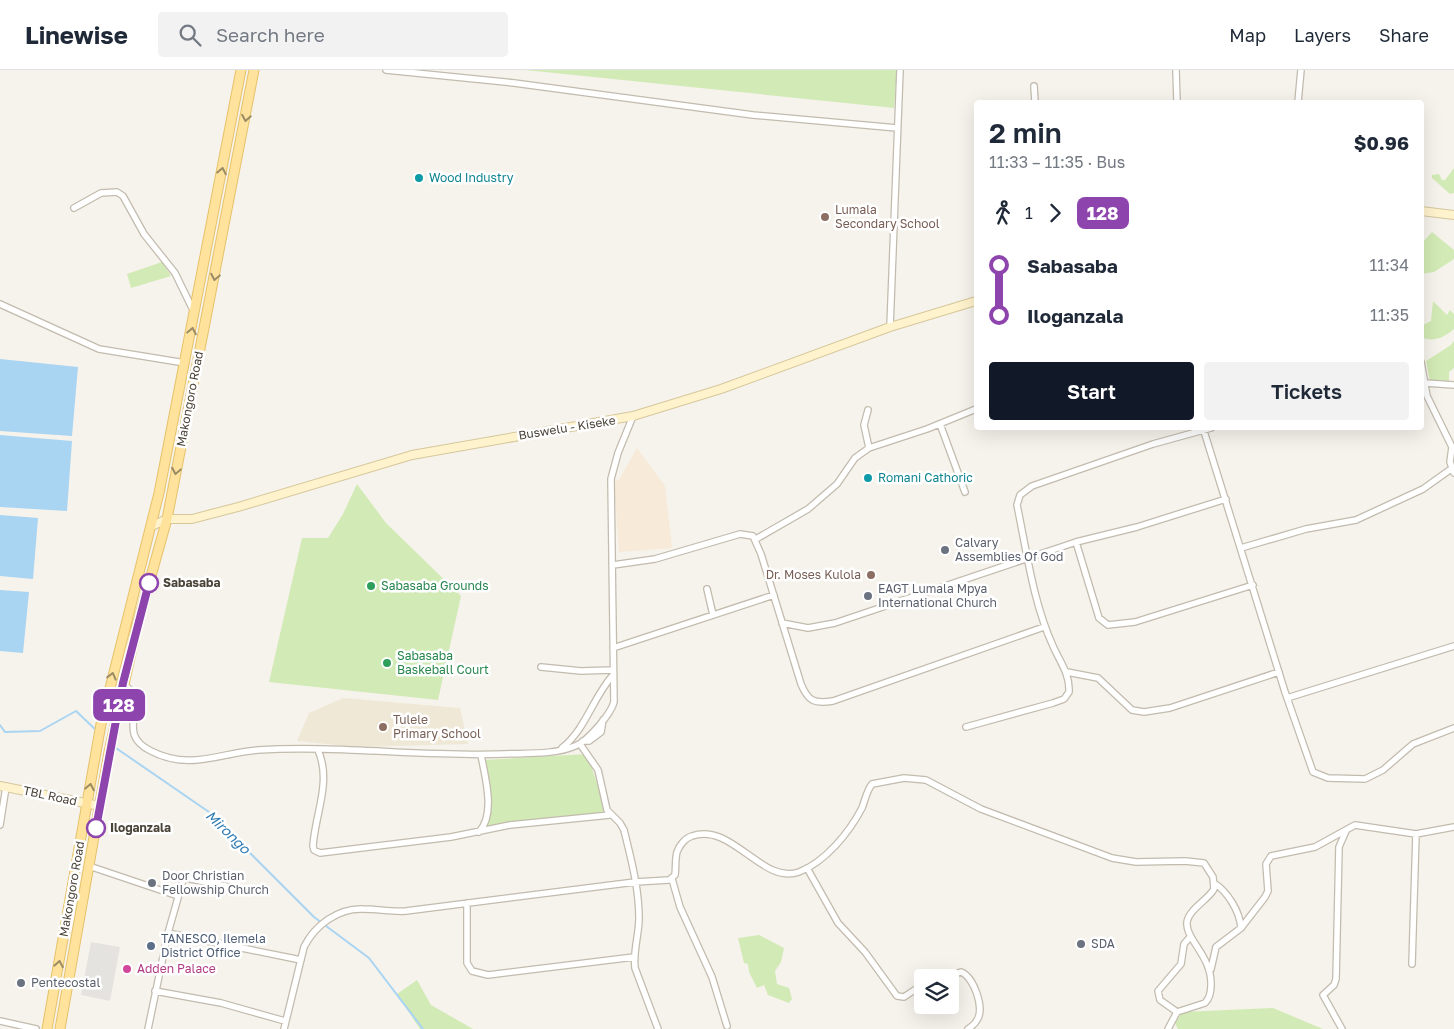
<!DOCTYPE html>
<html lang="en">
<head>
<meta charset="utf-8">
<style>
	body { margin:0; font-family:"Golos Text",sans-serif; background:#f2f2f3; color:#1f2937; height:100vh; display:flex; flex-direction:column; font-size:19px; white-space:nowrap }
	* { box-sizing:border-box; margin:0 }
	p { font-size:16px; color:#747a83 }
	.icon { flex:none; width:28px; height:28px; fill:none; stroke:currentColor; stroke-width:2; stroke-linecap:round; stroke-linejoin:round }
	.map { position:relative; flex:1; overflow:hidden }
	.panel { position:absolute; left:974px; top:30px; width:450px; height:330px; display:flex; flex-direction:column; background:#fff; border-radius:5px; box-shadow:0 5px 20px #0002 }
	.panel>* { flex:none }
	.badge { padding:0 10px; border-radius:8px; font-size:18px; line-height:32px }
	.controls { position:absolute; left:914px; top:899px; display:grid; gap:10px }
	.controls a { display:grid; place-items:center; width:45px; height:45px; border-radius:5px; background:#fff; box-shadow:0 5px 20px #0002; font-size:25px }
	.map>.badge { position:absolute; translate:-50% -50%; box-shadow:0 0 0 2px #fff }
	.legs { display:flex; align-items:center; gap:8px; height:55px; padding:0 15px; font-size:16px }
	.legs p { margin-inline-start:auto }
	.head { display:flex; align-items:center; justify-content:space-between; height:85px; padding:0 15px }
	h1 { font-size:28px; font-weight:600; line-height:38px }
	.cta { display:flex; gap:10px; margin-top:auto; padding:10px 15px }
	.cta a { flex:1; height:58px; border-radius:5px; background:#111827; color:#fff; font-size:20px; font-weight:600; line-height:58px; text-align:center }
	.cta a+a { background:#f2f2f3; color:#1f2937 }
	ul { padding:0 15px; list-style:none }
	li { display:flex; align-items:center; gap:18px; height:50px; font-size:19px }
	li i { display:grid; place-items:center; width:8px; height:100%; margin:0 6px; background:currentColor }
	li i::after { content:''; width:12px; height:12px; margin:-6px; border:4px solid; border-radius:50%; background:#fff }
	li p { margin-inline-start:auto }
	li:first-child i { background:linear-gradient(#0000 50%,currentColor 0) }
	li:last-child i { background:linear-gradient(currentColor 50%,#0000 0) }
	header { display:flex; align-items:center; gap:30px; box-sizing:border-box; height:70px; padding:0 25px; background:#fff; border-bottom:1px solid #e0e1e3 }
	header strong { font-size:24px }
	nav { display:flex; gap:28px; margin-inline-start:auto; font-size:18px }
	.search { width:350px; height:45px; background:#f2f2f3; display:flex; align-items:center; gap:12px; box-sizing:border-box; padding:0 18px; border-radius:5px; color:#747a83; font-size:19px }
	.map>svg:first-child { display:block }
	.commercial { fill:#f7ead8 }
	.education { fill:#efe8d6 }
	.green { fill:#d2eab5 }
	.parking { fill:#e5e3e0 }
	.water { fill:#a9d4f2 }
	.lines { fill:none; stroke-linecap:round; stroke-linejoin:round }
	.stream { stroke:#a9d4f2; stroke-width:2 }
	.street-casing { stroke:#c2bbae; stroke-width:8 }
	.secondary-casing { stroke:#d6c79b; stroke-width:10 }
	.primary-casing { stroke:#e6c16a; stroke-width:11 }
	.street { stroke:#fff; stroke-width:5.5 }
	.secondary { stroke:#fff3cd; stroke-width:8 }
	.primary { stroke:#ffe39c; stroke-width:9 }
	.oneway { stroke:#9c8c66 }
	.line-1-casing { stroke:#fff; stroke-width:11 }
	.line-1 { stroke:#8e44ad; stroke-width:8 }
	.culture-dot { fill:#0f9aa8; stroke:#fff; stroke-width:2 }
	.education-dot { fill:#8d6e63; stroke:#fff; stroke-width:2 }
	.worship-dot { fill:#6b7280; stroke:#fff; stroke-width:2 }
	.stop-1-dot { fill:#fff; stroke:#8e44ad; stroke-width:2.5 }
	.leisure-dot { fill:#2e9e5b; stroke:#fff; stroke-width:2 }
	.service-dot { fill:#5c6f8a; stroke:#fff; stroke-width:2 }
	.hotel-dot { fill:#d1479c; stroke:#fff; stroke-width:2 }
	.labels { text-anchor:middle; stroke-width:5; stroke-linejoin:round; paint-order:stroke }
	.culture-label { font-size:12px; fill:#0d838f; stroke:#fff; text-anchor:start }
	.education-label { font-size:12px; fill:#785e54; stroke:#fff; text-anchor:start }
	.street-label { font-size:12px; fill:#4b4439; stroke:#fff }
	.worship-label { font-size:12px; fill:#5b616d; stroke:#fff; text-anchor:start }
	.stop-label { font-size:12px; font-weight:bold; fill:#4b4439; stroke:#fff; text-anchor:start }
	.leisure-label { font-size:12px; fill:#27864d; stroke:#fff; text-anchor:start }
	.service-label { font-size:12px; fill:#4e5e75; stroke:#fff; text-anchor:start }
	.hotel-label { font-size:12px; fill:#b23c85; stroke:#fff; text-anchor:start }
	.water-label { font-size:14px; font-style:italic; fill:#2e7ab2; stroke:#fff }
</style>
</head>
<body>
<header>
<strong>Linewise</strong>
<div class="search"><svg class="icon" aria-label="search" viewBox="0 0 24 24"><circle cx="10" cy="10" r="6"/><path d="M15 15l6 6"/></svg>Search here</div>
<nav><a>Map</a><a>Layers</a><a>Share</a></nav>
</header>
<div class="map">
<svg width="1454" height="959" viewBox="0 0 1454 959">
	<rect width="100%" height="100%" fill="#f6f3ec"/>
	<path class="commercial" d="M637,378L665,416L672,478L619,482L614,411L619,410Z"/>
	<path class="education" d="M343,628L460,638L468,674L356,677L297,671L309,643Z"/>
	<path class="green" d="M525,0H897L894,38Z
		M1454,98V123L1450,124L1432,108V105L1439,104L1442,110H1445Z
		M1432,162L1454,180V189L1434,202L1421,204V174Z
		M162,192L171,206L131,218L127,204Z
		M1433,231L1447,245L1450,240L1454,244V259C1445,267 1433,273 1421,267L1423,255L1431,251Z
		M1454,271V298L1449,302V312H1430L1426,291L1451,275Z
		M357,414L386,453L461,526L438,630L269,612L302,468H328L343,444Z
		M587,684L608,746L487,757L482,690Z
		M759,865L784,878L781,892L775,901L777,914L789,918L792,929L789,933L768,925L764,915L757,918L749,902L748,894L744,893L738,868Z
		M417,910L431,935L473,959H420L397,924Z
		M1273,938L1323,959H1178L1175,953L1182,942Z"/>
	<path class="parking" d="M91,872L120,877L110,931L81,925Z"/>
	<path class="water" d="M0,289L78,297L72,366L0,361Z
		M0,365L72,371L67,441L0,437Z
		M0,445L38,448L33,509L0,506Z
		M0,520L29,522L23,583L0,581Z"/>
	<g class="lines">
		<path class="stream" d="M0,655L5,662L40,661L76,641L97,661
			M113,676L209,742L314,847L369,888L423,959"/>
		<defs>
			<path id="street" d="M386,0L514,13L753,45L897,58
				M1176,0L1177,32
				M1034,16L1035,32
				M1298,32L1301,0
				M74,138L101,123L117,122L123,126L144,164L175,203L194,242
				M0,234L99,279L185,293
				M890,257L900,0
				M1421,292L1427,326L1452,377L1450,392L1454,403
				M1425,313L1454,315
				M868,340L864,355L869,378
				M940,354L965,422
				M1203,358L1285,622L1313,702L1328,708L1365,709L1383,700L1413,674L1454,658
				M756,469L808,439L837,414L855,388L869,378L927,359L976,339
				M1076,472L1099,548L1108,555L1135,552L1253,515
				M1241,478L1306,459L1356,450L1423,419L1451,399
				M613,495L655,489L740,464L753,466L761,484L801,614C808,631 814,634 833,631L1044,557
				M707,519L713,545
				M782,553L808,558L835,553L1076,472L1137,457L1226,429
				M613,578L774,525
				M541,597L581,601L613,600
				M1067,602L1098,608L1132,640L1144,642L1170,638L1279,602
				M123,613C127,617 131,620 133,625C140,645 120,666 151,681C190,701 219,683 258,680C340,675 422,687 504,684C527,683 554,685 575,676C587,672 611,644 614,632L611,409L618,383L633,346
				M1287,628L1454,576
				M966,657L1053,633L1064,629L1069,622C1070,604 1060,592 1053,576C1033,532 1027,483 1017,435L1020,425L1032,416L1153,374L1211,358
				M583,671H589L601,662L603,650
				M580,674L598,700L607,740L620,753L624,760C631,789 639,818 639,848C639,865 633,880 635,898L658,959
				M562,678C586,659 593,627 613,605
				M318,680C332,712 315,744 313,776L314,780L320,783L451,767L510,755L610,745
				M0,755L6,717
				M479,762C496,744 485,707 481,685
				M89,796L178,826
				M807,798L838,853L865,882L897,926L904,927L922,915
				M672,809L680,837L712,907L727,956
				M1214,813C1228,822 1240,842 1241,858
				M467,833V893L472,901L488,905L634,887
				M168,863L301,890
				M1412,894L1416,764
				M1211,899L1216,877L1241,858L1265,827L1268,821L1266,794L1271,786L1315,777L1355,755L1416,764L1454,757
				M942,908L961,902C974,907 985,939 977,950C975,954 971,957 968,959
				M155,921L221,933L285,951
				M1177,942L1160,930L1158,921L1181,894L1184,874L1190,867
				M0,951L36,959
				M148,959L168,863L183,810L186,808L250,821
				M284,959L304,877C315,855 338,838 363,839C378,839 391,842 406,841L635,812L669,810L675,805C676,798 675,789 677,782C679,776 685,768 692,766C732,752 762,815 799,802C825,792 849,763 862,738C865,730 867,720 872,714L904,708L926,710L981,739L1112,788L1136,792L1185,791L1204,793L1213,807L1214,819C1208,830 1189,839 1187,852C1185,869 1212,886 1211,915C1211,922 1210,928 1205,933L1177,942L1168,959
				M1342,959L1323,925L1334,915L1336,909L1339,777L1346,761"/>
			<path id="secondary" d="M1421,141L1454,145
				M152,456L167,449H192L238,437L412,385L633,346L721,319L890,257L976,231
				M0,716L100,736"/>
			<path id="primary" d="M47,959L101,654L159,423L241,0
				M60,959L109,682L137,556L167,449L254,0"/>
		</defs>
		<use href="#street" class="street-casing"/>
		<use href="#secondary" class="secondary-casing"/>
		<use href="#primary" class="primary-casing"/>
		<use href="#street" class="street"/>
		<use href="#secondary" class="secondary"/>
		<use href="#primary" class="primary"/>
	</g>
	<defs><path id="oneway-chevron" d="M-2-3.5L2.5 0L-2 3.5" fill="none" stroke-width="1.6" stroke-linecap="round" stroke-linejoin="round" transform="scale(1.25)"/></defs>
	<g class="oneway">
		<use href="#oneway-chevron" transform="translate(246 48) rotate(100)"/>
		<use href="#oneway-chevron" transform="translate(222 101) rotate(-79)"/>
		<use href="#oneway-chevron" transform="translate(215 207) rotate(101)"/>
		<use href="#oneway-chevron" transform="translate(192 261) rotate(-79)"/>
		<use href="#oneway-chevron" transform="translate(176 401) rotate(101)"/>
		<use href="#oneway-chevron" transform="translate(112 606) rotate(-76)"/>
		<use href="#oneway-chevron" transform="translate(90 717) rotate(-79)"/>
		<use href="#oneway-chevron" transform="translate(59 894) rotate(-80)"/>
	</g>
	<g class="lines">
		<defs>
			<path id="line-1" d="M96,758L123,613L149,513"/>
		</defs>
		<use href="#line-1" class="line-1-casing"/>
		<use href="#line-1" class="line-1"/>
	</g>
	<g class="culture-dot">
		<circle cx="419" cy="108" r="5"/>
		<circle cx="868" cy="408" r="5"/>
	</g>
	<g class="education-dot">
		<circle cx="825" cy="147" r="5"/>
		<circle cx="871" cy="505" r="5"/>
		<circle cx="383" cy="657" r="5"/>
	</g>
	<g class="worship-dot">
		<circle cx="945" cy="480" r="5"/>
		<circle cx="868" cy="526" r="5"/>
		<circle cx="152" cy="813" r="5"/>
		<circle cx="1081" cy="874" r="5"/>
		<circle cx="21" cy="913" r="5"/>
	</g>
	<g class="stop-1-dot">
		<circle cx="149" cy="513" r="9"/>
		<circle cx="96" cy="758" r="9"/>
	</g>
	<g class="leisure-dot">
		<circle cx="371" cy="516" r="5"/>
		<circle cx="387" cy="593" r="5"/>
	</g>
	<circle class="service-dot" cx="151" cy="876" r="5"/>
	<circle class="hotel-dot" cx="127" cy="899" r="5"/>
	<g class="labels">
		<g class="culture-label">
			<text x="429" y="112">Wood Industry</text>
			<text x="878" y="412">Romani Cathoric</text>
		</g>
		<g class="education-label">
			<text x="835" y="144">Lumala<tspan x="835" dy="14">Secondary School</tspan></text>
			<text x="861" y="509" text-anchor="end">Dr. Moses Kulola</text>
			<text x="393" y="654">Tulele<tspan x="393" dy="14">Primary School</tspan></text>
		</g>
		<g class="street-label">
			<text transform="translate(190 329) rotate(-79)" y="4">Makongoro Road</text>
			<text transform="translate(567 358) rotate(-9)" y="4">Buswelu - Kiseke</text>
			<text transform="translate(50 726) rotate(12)" y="4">TBL Road</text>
			<text transform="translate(72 819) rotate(-80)" y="4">Makongoro Road</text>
		</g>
		<g class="worship-label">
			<text x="955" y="477">Calvary<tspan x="955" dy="14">Assemblies Of God</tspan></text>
			<text x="878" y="523">EAGT Lumala Mpya<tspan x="878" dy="14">International Church</tspan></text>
			<text x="162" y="810">Door Christian<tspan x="162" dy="14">Fellowship Church</tspan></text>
			<text x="1091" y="878">SDA</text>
			<text x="31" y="917">Pentecostal</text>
		</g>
		<g class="stop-label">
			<text x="163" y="517">Sabasaba</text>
			<text x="110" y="762">Iloganzala</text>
		</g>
		<g class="leisure-label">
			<text x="381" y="520">Sabasaba Grounds</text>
			<text x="397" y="590">Sabasaba<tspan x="397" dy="14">Baskeball Court</tspan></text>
		</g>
		<g class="service-label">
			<text x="161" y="873">TANESCO, Ilemela<tspan x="161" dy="14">District Office</tspan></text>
		</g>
		<g class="hotel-label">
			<text x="137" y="903">Adden Palace</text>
		</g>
		<g class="water-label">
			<text transform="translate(228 762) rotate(44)" y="5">Mirongo</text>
		</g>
	</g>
</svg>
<div class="controls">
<a><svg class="icon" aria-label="layers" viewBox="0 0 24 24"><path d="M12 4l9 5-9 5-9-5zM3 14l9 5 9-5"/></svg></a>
</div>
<b class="badge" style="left:119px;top:635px;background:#8e44ad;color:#fff">128</b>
<section class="panel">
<div class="head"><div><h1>2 min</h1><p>11:33 – 11:35 · Bus</p></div><b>$0.96</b></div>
<div class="legs"><svg class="icon" aria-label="walk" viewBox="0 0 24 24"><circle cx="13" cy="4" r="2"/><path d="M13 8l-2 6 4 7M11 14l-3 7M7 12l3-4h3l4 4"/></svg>1<svg class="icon" aria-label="forward" viewBox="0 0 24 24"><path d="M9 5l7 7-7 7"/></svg><b class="badge" style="background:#8e44ad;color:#fff">128</b></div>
<ul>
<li><i style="color:#8e44ad"></i><b>Sabasaba</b><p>11:34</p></li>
<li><i style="color:#8e44ad"></i><b>Iloganzala</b><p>11:35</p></li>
</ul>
<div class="cta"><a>Start</a><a>Tickets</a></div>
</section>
</div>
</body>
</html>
